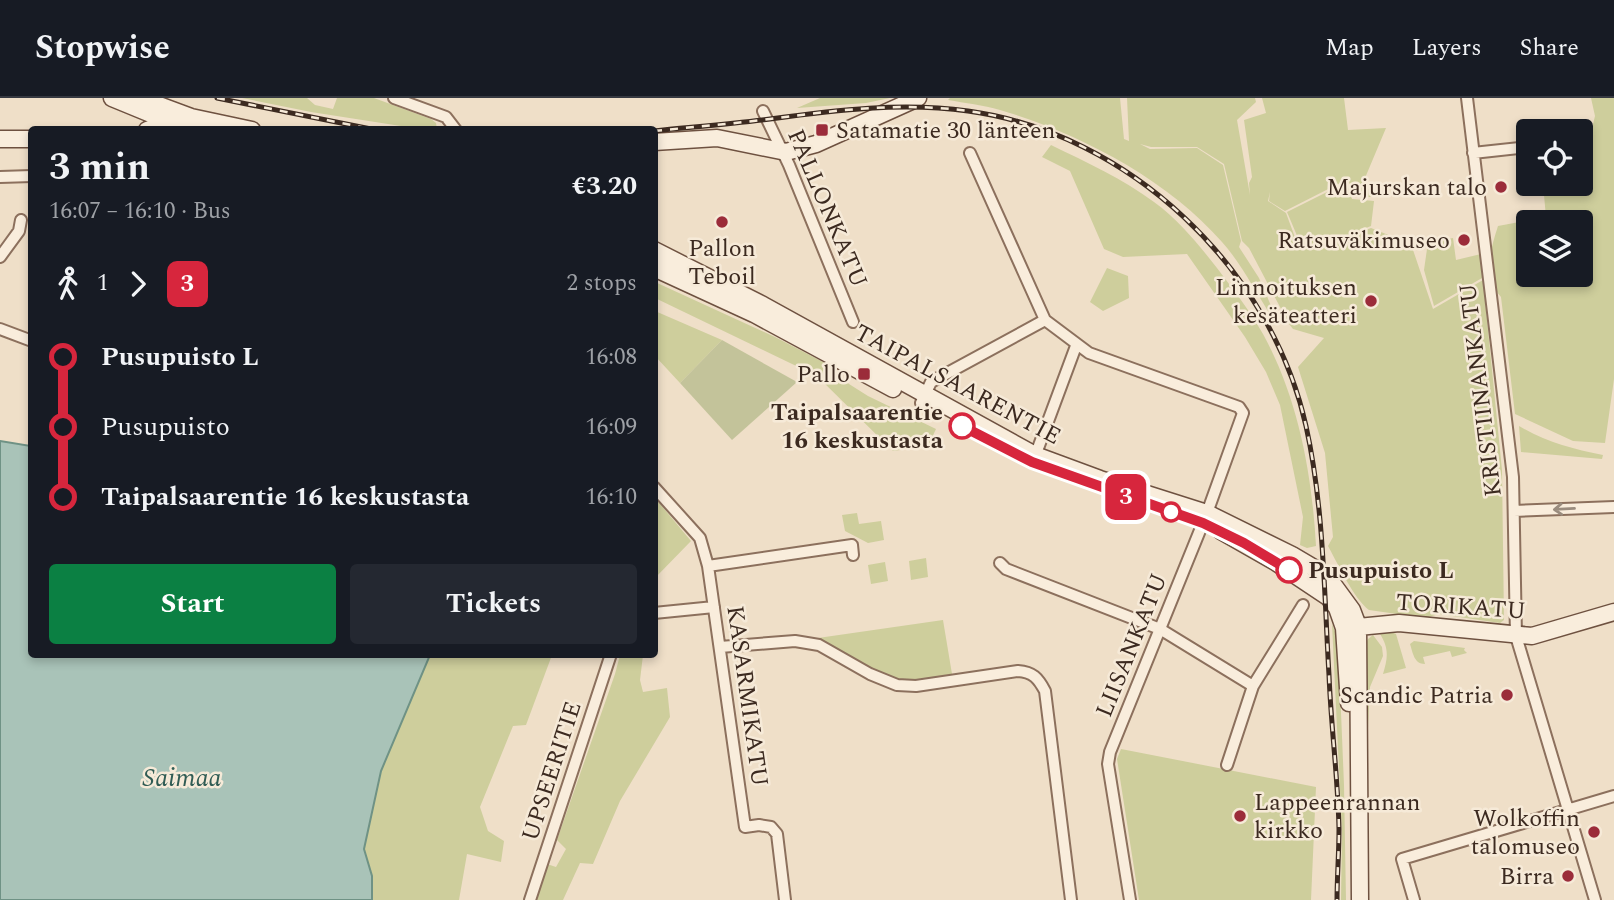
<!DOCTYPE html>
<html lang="en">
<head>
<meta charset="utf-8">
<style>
	body { margin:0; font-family:Spectral,serif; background:#242831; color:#f1f3f6; height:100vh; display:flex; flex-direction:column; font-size:26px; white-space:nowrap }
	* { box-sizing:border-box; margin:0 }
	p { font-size:23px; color:#9ea1a6 }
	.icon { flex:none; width:38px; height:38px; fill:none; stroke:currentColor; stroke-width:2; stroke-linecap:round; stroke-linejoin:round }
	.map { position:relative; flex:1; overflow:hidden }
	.panel { position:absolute; left:28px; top:28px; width:630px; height:532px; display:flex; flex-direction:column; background:#171b24; border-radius:7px; box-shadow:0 4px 10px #0003 }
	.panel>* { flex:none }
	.badge { padding:0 14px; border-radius:10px; font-size:24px; line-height:46px }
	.buttons { position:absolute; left:1516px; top:21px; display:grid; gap:14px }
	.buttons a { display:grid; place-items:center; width:77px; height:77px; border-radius:7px; background:#171b24; box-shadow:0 4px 10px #0003; font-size:35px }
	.map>.badge { position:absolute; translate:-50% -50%; box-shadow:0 0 0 4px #fff }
	.legs { display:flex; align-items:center; gap:10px; height:77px; padding:0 21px; font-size:23px }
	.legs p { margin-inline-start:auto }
	.headline { display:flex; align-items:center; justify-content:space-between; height:119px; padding:0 21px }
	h1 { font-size:38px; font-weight:700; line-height:52px }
	.button { display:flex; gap:14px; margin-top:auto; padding:14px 21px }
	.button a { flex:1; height:80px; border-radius:7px; background:#0b8043; color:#fff; font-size:28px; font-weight:700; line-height:80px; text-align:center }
	.button a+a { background:#242831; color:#f1f3f6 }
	ul { padding:0 21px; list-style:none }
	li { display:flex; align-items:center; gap:24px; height:70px; font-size:26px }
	li i { display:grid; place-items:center; width:10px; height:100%; margin:0 9px; background:currentColor }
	li i::after { content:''; width:18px; height:18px; margin:-9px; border:5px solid; border-radius:50%; background:#171b24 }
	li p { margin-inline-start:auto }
	li:first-child i { background:linear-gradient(#0000 50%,currentColor 0) }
	li:last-child i { background:linear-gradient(currentColor 50%,#0000 0) }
	header { display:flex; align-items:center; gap:42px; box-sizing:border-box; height:98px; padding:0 35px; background:#171b24; border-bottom:2px solid #363941 }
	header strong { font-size:33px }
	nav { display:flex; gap:38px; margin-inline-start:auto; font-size:24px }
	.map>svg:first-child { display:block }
	.green { fill:#cece9c; fill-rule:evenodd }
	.cemetery { fill:#c3c39a }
	.water { fill:#a9c3b8; stroke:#6f9285; stroke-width:2 }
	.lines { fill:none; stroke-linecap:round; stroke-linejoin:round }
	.street-casing { stroke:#8c705d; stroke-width:14 }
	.secondary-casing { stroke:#6e5140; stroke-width:19 }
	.street { stroke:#f9eddc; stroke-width:10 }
	.secondary { stroke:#f9eddc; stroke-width:16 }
	.rail-casing { stroke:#3c2a20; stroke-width:5 }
	.rail { stroke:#f6ead8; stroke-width:2.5; stroke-dasharray:8; stroke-linecap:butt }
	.oneway { stroke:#9a8c7e }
	.line-1-casing { stroke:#fff; stroke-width:16 }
	.line-1 { stroke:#d7263d; stroke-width:10 }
	.poi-dot { fill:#9b2c3a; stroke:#f6ead8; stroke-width:2.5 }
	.stop-1-dot { fill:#fff; stroke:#d7263d; stroke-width:3.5 }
	.labels { text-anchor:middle; stroke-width:5; stroke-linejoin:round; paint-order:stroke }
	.poi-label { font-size:24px; fill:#3c2a20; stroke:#f6ead8; text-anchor:end }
	.street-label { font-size:24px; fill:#3c2a20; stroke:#f6ead8 }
	.stop-label { font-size:24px; font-weight:bold; fill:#3c2a20; stroke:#f6ead8; text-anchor:end }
	.water-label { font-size:26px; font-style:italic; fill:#305c54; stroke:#f6ead8 }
</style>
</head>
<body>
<header>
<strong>Stopwise</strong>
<nav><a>Map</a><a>Layers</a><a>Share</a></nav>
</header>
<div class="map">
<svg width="1614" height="802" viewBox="0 0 1614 802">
	<rect width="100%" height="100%" fill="#efdfc8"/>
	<path class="green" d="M242,0H307L315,7L333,11L337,0H374L431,21L436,25L437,31H420L311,14Z
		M820,0H890L866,5L797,10Z
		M950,0H1120L1124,41L1129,43L1127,0H1255L1256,4L1237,22L1250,97L1249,85L1252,79L1244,22L1266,15L1262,0H1344L1348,32L1386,30L1365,80L1366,91L1374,92L1372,99L1354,98L1348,81L1285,113L1269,103L1270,94L1268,103L1286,115L1296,142H1340L1371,130L1411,146L1433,211L1483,182L1502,372L1504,522L1500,525L1439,516L1425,520L1369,512C1354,501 1338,466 1328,448L1333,439L1325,355L1298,269L1324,240L1293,231L1289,226L1249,150L1242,143L1224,66L1197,49H1151L1140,46L1150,51L1197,50L1223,67L1241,143L1239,149L1259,180L1275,217L1272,219C1256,195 1241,165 1222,144C1167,81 1079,35 1000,12C983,7 965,5 948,2Z
		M1591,0H1614V281L1605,345L1573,343L1515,316L1501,199C1483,179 1490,152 1498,128L1546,119L1543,86H1580V60L1585,59L1595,18ZM1528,124H1580V177H1528Z
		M1051,47C1086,64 1123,81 1154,104C1179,122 1198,146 1217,170C1233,191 1250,213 1263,236C1298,300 1312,375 1316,448L1307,450L1300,447L1303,419L1280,307L1266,274L1245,239L1187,156L1123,159L1104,151L1070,73L1042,59Z
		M1347,84L1352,101L1374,103L1371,128L1339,141L1298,140L1287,114Z
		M1453,140L1456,162L1481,156L1482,180L1434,208L1424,172L1427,151L1441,142Z
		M1107,170L1128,178L1129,200L1103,213L1090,204Z
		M655,184L775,239L827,266L849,286L868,298L936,331L928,348L893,353L817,278L655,200Z
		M655,213L722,242L680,285L655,258Z
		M1519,328C1546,344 1572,351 1603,357L1602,361L1521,354Z
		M655,400L691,443L655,480V450L658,439L655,437Z
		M857,415L859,426L881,423L884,442L868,445L845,433L842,417Z
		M926,460L928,479L911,482L909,463Z
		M885,464L888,483L871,486L868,467Z
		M943,522L952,576C934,579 915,583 897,581C872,579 840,552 818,540Z
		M1332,526L1338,541L1344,687L1346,802H1341L1342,733Z
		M1391,534L1396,536L1406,570L1383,576C1388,560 1389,550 1380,536Z
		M1373,537L1382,549L1383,558L1370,589L1367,651L1362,646L1363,551L1368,541Z
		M1414,543L1465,550L1464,552L1467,555L1452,559L1450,553L1423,559L1425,566C1414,566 1413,555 1410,546Z
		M430,557H552L526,627L513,628L480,709L488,733L504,743L501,764L467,756L459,802H372V778L364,751L381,673Z
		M620,557H643L640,582L643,594L667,590L670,619L620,703L593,766L580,765L563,802H537L547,766L556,769L566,751L557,742L615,576Z
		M1121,651L1316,689L1311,802H1139L1117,661Z"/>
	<path class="cemetery" d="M722,242L797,284L732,342L680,285Z"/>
	<path class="water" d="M0,343L31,348L32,556L430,557L381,673L364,751L372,778V802H0Z"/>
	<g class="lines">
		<defs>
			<path id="street" d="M394,0L446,19L456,32
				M1467,0L1513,379L1516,538L1595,802
				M763,13L789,67L853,224
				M970,55L1045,222L1089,255L1239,309L1243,315L1207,415L1110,654L1108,666L1130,802
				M1473,55L1528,49
				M0,79L32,78
				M0,159L19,133L21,122
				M0,231L32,243
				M921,305L931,284L1045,222
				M1034,361L1076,248
				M654,389L700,440L708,468L745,729L759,727L771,729L777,736L785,802
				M1514,413L1614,409
				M1000,465L1006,471L1160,531L1253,588
				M708,468L852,447L853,457
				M654,515L714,509
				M720,549L795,543L819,547L870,576L897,587L916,588L1018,573C1033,574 1038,580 1045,593L1071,802
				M1227,667L1253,588L1303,507
				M530,802L611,556
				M1414,802L1402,761L1614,698"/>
			<path id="secondary" d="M112,0L168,23L198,30
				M140,0L191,19L252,32
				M147,32L172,23
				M0,41H32
				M654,44L717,40L786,54L816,46L918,0
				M654,152L763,207L1035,357L1100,381L1207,415L1292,457L1314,470L1333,486L1352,512L1358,528L1360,802
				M654,170L754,216L893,291
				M1221,433L1277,465L1328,499L1337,510L1344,530L1349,605
				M1348,530L1399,525L1532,538L1614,514"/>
		</defs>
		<use href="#street" class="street-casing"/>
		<use href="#secondary" class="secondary-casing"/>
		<use href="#street" class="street"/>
		<use href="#secondary" class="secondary"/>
		<defs>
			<path id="rail" d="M217,0L376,32
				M654,33C693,29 731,26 770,21C836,12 902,4 968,13C1129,35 1271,170 1306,328C1324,409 1324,494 1329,577C1331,629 1338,680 1339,731C1339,755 1337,779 1337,802"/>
		</defs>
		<use href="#rail" class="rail-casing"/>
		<use href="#rail" class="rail"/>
	</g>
	<defs><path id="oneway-shaft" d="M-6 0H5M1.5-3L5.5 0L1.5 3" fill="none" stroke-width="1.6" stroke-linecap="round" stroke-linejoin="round" transform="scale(1.75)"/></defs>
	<use class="oneway" href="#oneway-shaft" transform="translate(1564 411) rotate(177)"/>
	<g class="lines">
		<defs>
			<path id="line-1" d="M962,328L1032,364L1203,425L1244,445L1289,472"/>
		</defs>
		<use href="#line-1" class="line-1-casing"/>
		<use href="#line-1" class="line-1"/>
	</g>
	<g class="poi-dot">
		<rect x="815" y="25" width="14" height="14" rx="3.5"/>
		<circle cx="1501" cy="89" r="7"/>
		<circle cx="722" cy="124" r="7"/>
		<circle cx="1464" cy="142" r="7"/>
		<circle cx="1371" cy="203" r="7"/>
		<rect x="857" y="269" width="14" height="14" rx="3.5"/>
		<circle cx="1507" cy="597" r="7"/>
		<circle cx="1240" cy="718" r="7"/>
		<circle cx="1594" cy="734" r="7"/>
		<circle cx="1568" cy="778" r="7"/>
	</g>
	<g class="stop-1-dot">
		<circle cx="962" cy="328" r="12"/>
		<circle cx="1171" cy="414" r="9"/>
		<circle cx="1289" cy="472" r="12"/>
	</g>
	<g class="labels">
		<g class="poi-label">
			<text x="836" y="40" text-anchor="start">Satamatie 30 länteen</text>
			<text x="1487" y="97">Majurskan talo</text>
			<text x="1450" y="150">Ratsuväkimuseo</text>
			<text x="722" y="158" text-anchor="middle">Pallon<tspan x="722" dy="28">Teboil</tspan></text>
			<text x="1357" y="197">Linnoituksen<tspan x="1357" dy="28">kesäteatteri</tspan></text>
			<text x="850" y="284">Pallo</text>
			<text x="1493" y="605">Scandic Patria</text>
			<text x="1254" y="712" text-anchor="start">Lappeenrannan<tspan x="1254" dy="28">kirkko</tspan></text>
			<text x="1580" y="728">Wolkoffin<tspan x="1580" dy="28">talomuseo</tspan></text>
			<text x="1554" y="786">Birra</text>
		</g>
		<g class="street-label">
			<text transform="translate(828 110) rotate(67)" y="8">PALLONKATU</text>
			<text transform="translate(958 286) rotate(28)" y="8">TAIPALSAARENTIE</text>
			<text transform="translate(1480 292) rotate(-97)" y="8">KRISTIINANKATU</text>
			<text transform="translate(1461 508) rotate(4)" y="8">TORIKATU</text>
			<text transform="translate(1131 547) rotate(-68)" y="8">LIISANKATU</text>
			<text transform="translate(748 598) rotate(82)" y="8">KASARMIKATU</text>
			<text transform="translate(551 673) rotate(-72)" y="8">UPSEERITIE</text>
		</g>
		<g class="stop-label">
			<text x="943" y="322">Taipalsaarentie<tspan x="943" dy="28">16 keskustasta</tspan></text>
			<text x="1308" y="480" text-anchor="start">Pusupuisto L</text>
		</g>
		<g class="water-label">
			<text x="182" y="688">Saimaa</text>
		</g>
	</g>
</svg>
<div class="buttons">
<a><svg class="icon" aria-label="locate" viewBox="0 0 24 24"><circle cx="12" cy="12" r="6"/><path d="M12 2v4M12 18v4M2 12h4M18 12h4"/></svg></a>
<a><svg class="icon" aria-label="layers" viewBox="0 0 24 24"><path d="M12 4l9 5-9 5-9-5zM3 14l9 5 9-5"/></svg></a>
</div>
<b class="badge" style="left:1126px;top:399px;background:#d7263d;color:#fff">3</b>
<section class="panel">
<div class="headline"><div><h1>3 min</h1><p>16:07 – 16:10 · Bus</p></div><b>€3.20</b></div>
<div class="legs"><svg class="icon" aria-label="walk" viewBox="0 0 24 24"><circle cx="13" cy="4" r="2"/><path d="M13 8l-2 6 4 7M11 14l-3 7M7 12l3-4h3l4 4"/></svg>1<svg class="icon" aria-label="forward" viewBox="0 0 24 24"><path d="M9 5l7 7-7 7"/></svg><b class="badge" style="background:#d7263d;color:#fff">3</b><p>2 stops</p></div>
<ul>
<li><i style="color:#d7263d"></i><b>Pusupuisto L</b><p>16:08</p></li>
<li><i style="color:#d7263d"></i><span>Pusupuisto</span><p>16:09</p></li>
<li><i style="color:#d7263d"></i><b>Taipalsaarentie 16 keskustasta</b><p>16:10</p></li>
</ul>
<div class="button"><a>Start</a><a>Tickets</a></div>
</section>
</div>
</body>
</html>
